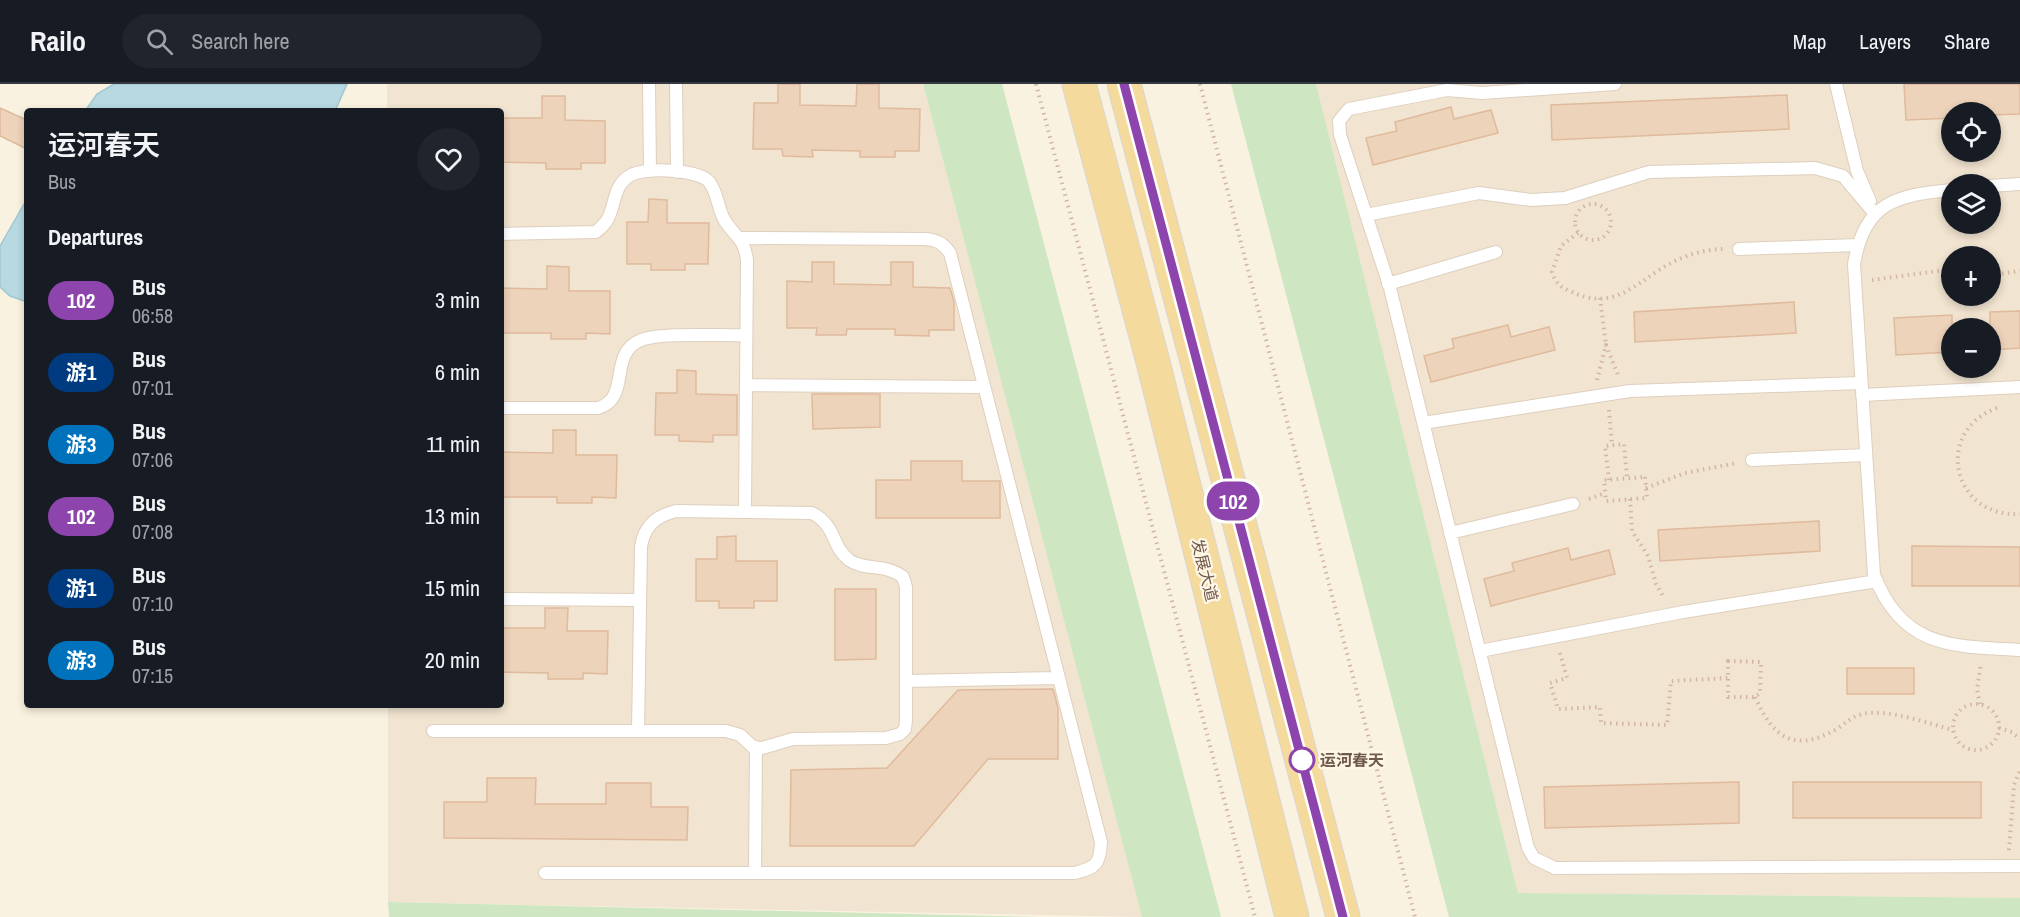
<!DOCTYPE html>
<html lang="en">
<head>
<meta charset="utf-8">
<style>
	body { margin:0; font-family:"Archivo Narrow","Noto Sans SC",sans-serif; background:#20242c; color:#f1f3f6; height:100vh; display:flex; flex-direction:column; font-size:22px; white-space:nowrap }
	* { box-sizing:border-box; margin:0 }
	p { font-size:20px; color:#9ea1a6 }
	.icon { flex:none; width:33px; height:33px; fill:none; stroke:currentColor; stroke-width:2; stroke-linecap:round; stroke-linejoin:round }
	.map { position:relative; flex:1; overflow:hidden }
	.drawer { position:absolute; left:24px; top:24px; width:480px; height:600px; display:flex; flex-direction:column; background:#171b24; border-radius:6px; box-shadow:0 3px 9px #0003 }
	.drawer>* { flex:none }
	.badge { padding:0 12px; border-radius:20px; font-size:21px; line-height:39px }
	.fabs { position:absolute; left:1941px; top:18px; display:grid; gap:12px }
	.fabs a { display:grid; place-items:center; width:60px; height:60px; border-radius:50%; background:#171b24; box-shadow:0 3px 9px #0003; font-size:30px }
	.map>.badge { position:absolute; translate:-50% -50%; box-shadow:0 0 0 3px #fff }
	h2 { padding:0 24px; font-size:22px; line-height:54px }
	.round { display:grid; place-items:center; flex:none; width:63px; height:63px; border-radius:32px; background:#20242c }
	.headline { display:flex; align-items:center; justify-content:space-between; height:102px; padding:0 24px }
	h1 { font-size:28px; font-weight:600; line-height:45px }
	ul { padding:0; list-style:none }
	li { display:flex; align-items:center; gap:18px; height:72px; padding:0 24px }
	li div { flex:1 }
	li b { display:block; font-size:22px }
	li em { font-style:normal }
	li .badge { min-width:66px; font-weight:700; text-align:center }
	header { display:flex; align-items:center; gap:36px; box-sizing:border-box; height:84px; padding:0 30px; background:#171b24; border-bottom:2px solid #363941 }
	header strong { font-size:28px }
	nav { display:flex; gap:33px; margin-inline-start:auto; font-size:21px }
	.search { width:420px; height:54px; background:#20242c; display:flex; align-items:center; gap:15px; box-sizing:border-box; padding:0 21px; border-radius:33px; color:#9ea1a6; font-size:22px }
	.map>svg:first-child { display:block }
	.residential { fill:#f1e4d0; fill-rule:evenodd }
	.green { fill:#cee6c1 }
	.water { fill:#b8d9e2; stroke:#9fc7d3; stroke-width:1.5 }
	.building { fill:#eed3bb; stroke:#dfba9c; stroke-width:1.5 }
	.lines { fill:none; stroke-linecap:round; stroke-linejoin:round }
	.lane-casing { stroke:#decfbe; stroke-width:14 }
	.primary-casing { stroke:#dad4d0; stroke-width:35 }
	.path { stroke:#d2b69f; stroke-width:4; stroke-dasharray:1.5 4.5; stroke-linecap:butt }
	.lane { stroke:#fff; stroke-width:12 }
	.primary { stroke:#f5da9d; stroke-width:33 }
	.line-casing { stroke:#fff; stroke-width:14 }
	.line { stroke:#8e44ad; stroke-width:9 }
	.stop-dot { fill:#fff; stroke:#8e44ad; stroke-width:3 }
	.labels { text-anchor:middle; stroke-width:4.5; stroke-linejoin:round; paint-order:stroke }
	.street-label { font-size:16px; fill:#705a4a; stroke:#fef6e7 }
	.stop-label { font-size:16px; font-weight:bold; fill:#705a4a; stroke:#fef6e7; text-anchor:start }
</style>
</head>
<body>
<header>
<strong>Railo</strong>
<div class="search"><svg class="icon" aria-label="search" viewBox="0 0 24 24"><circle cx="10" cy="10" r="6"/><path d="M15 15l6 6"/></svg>Search here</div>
<nav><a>Map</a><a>Layers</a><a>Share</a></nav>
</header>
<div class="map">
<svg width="2020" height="833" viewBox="0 0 2020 833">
	<rect width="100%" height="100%" fill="#faf2e1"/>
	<path class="residential" d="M387,0H923L1142,833L388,818V621H501V27H387Z
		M1316,0H2020V814L1518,809ZM1952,28H1990V68H1952ZM1952,100H1990V140H1952ZM1952,172H1990V212H1952ZM1952,244H1990V284H1952Z"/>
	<path class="green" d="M923,0H1002L1221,833H1142Z
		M1231,0H1316L1518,809L2020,814V833H1449Z
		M388,818L1040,833H389Z"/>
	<path class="water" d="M114,0H347L335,27H85L97,10Z
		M27,115V218L10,212L0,203V162Z"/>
	<path class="building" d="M778,0H800V21L856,22L857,0H879V24L920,25L919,67H895V73H860V67L812,66L813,73L783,72L782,65H753L754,19H778Z
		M1904,0H2020V30L1990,31V28H1952V34L1906,36Z
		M1787,11L1789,45L1552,56L1551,21Z
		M542,12H565V36L605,37V79H581V85H546V79L501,78V34H542Z
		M1451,23L1454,35L1491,26L1498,49L1373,81L1366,54L1397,47L1395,38Z
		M0,24L27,36V65L0,52Z
		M649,115L667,116V139H709L708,180H685V186H651V180H627V138H648Z
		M812,178H834V200L891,201V178H913V203L950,204L954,218V246H929V252L895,251V245H847L846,251H816L817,244H787V197L812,198Z
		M547,182L569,183V207H610V250L586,249V255H551V249H501V204L547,205Z
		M1794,218L1796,249L1635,258L1634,228Z
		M2020,227V264L1990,266V228Z
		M1952,231V268L1896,271L1894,234Z
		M1508,241L1511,253L1549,243L1555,266L1431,298L1424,272L1454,264L1452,255Z
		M677,286L696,287V310L737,311V351H713V358L679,357V351H655L656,309H677Z
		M812,310H880V343L813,345Z
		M553,346H576V371H617L616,414L592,413V419H557V413H501V368L553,369Z
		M911,377H962V397H1000V434H876V396H911Z
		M1819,437L1820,467L1660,477L1658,446Z
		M736,452V477H777V517H754V524H719V517H696V475H717V453Z
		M1912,462L2020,463V502H1912Z
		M1568,464L1571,476L1609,466L1615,490L1491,522L1484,495L1514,487L1512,479Z
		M835,505H876V575L835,576Z
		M545,524H568L567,547H608L607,590L583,589V595H548V589L501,588V544H545Z
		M1847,584H1914V610H1847Z
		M1053,605L1058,624V675H988L914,762H790L791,686L887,684L958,606Z
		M487,694H536L535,720H606V699H651V723H688L687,756L444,754V718H487Z
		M1739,698V739L1545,744L1544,703Z
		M1793,698H1981V734H1793Z"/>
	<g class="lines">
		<defs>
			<path id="lane" d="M649,0L650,87
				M676,0L677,88
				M1615,0L1482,9L1447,6L1349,25L1339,37L1340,51L1390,204L1528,764L1534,774L1555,784L2020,782
				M1836,0L1857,87L1870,117
				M1990,102L2020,100
				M1952,106C1894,111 1865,119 1854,180L1874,491C1903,564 1950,562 2020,566
				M1366,131L1479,109L1531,116L1565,114L1649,88L1815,84L1843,92L1875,130
				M501,150L596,148C602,143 608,137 610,130C616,114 615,100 631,91C645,83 701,85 710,99C718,110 718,126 725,137C736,154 744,154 747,176L745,427
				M1739,165L1857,161
				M1388,200L1496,168
				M746,301L984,303
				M1862,311L2020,303
				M501,324H598C632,314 607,270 641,256C662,248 721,252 746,251
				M1423,339L1630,307L1861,299
				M1752,376L1866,371
				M1450,449L1573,420
				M501,515L639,516
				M1480,567L1683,528L1877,497
				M906,597L1059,594
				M433,647H726L740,651L753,663L762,664L793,655L886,654L900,650L905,645L906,636V503L903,493C885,479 864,487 849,476C831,462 837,442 812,429L676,427C656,432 644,442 641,463L638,647
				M545,789H1075C1096,783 1100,781 1101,758L950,169C943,159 937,156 925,155L741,154
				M755,789L756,663"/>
			<path id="primary" d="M1079,0L1153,278L1292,833
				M1124,0L1343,833"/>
		</defs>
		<use href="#lane" class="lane-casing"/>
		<use href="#primary" class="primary-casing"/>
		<path class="path" d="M1036,0L1255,833
			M1200,0L1415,833
			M1575 138a18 18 0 1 1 36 0a18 18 0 1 1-36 0Z
			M1578,149L1561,162L1552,188C1555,198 1560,203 1570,207C1610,227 1631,204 1662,184C1680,173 1703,165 1723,165
			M1990,191L2020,187
			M1872,196L1952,185
			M1600,214L1606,261
			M1597,296L1606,261L1618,291
			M1997,324C1933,347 1952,434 2020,430
			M1609,326L1612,361
			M1645,393L1647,414L1606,417L1604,396Z
			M1609,396L1605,362L1624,360L1627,394
			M1646,404L1685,389L1737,379
			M1589,415L1605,409
			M1630,415L1632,447L1648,472L1656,500L1664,514
			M1560,569L1567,594L1550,599L1558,625L1600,623L1601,639L1667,641L1671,597L1728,594
			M1728,577L1761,578L1760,609L1755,613H1728Z
			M1755,613C1773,653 1793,669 1835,646C1845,640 1852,632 1863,630C1886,624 1930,640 1953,646
			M1980,620L1977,605L1981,579
			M1953 643a23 23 0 1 1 46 0a23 23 0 1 1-46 0Z
			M1999,644L2012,648L2020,655
			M2009,766L2014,701L2020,687"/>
		<use href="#lane" class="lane"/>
		<use href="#primary" class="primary"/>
	</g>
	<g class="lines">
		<defs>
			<path id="line" d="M1124,0L1343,833"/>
		</defs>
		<use href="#line" class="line-casing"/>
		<use href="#line" class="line"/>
	</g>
	<circle class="stop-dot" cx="1302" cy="676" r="12"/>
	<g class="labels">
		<g class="street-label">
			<text transform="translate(1205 486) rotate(76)" y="6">发展大道</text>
		</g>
		<g class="stop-label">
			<text x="1320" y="682">运河春天</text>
		</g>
	</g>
</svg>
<div class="fabs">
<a><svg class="icon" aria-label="locate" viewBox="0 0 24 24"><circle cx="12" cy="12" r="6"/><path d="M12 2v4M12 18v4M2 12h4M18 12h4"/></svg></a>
<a><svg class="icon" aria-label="layers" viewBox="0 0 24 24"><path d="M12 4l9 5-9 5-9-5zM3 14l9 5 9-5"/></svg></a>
<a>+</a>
<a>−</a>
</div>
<b class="badge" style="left:1233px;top:417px;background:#8e44ad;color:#fff">102</b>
<section class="drawer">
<div class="headline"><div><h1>运河春天</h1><p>Bus</p></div><a class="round"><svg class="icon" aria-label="heart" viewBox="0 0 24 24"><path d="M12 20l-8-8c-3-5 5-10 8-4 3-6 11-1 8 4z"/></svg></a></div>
<h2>Departures</h2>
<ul>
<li><span class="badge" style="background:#8e44ad;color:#fff">102</span><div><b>Bus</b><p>06:58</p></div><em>3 min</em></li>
<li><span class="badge" style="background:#003b80;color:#fff">游1</span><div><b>Bus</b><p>07:01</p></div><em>6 min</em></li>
<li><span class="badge" style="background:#0072bc;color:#fff">游3</span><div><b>Bus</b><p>07:06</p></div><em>11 min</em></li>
<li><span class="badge" style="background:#8e44ad;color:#fff">102</span><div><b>Bus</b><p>07:08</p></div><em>13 min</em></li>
<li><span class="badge" style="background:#003b80;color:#fff">游1</span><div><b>Bus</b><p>07:10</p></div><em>15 min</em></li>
<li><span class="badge" style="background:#0072bc;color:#fff">游3</span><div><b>Bus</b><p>07:15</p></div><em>20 min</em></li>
</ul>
</section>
</div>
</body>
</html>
